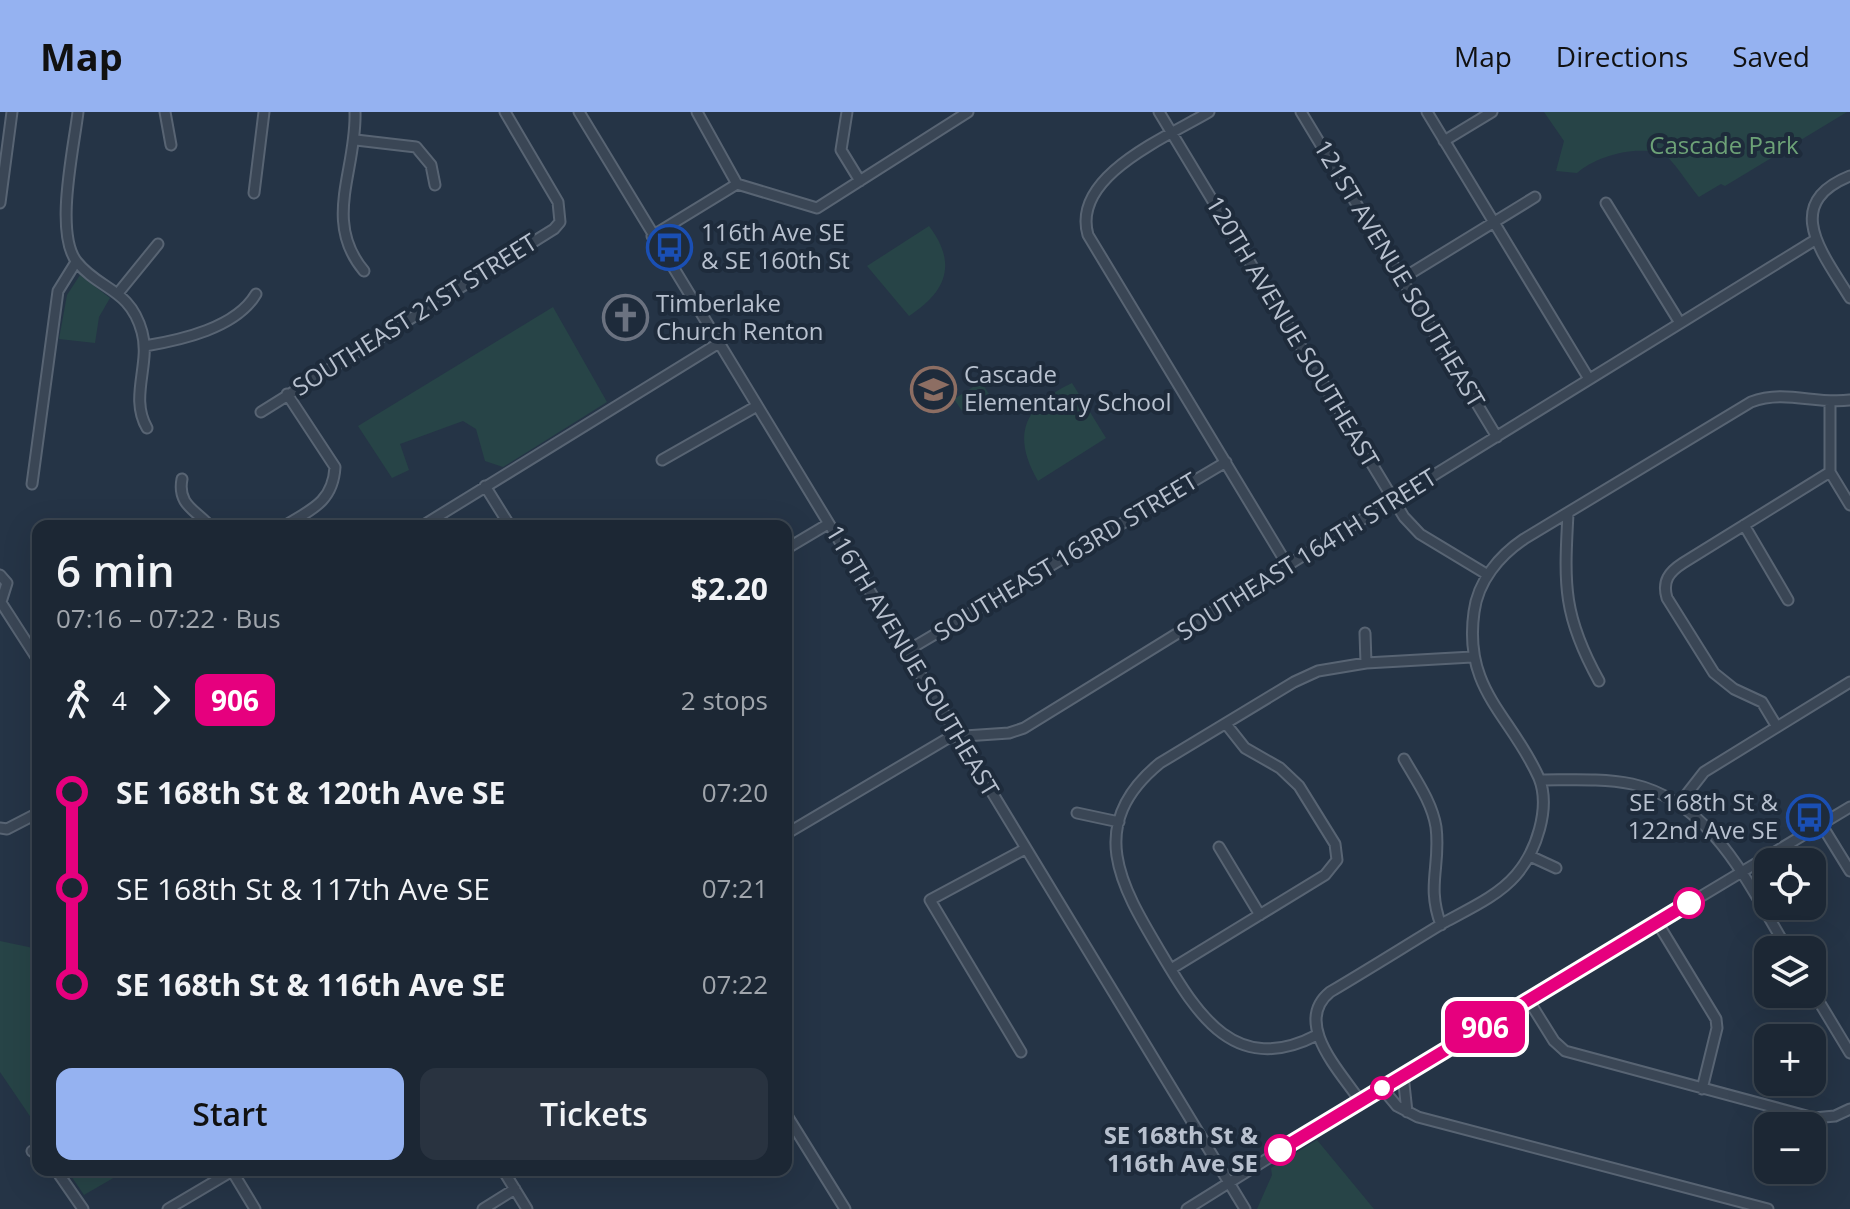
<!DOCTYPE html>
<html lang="en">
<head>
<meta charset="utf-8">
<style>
	body { margin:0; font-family:"Open Sans",sans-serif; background:#293340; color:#f1f3f6; height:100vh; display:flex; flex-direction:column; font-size:30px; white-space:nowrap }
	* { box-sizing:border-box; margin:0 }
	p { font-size:26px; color:#a0a5ac }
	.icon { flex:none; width:44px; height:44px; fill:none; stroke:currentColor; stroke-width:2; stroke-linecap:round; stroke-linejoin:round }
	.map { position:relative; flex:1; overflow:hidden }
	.sheet { position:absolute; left:32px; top:408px; width:760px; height:656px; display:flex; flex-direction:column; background:#1c2734; border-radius:16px; box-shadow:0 8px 32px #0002,0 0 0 2px #3a444f }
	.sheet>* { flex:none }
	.badge { padding:0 16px; border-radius:12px; font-size:28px; line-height:52px }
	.controls { position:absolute; left:1754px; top:736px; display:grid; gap:16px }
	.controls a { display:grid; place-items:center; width:72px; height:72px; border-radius:16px; background:#1c2734; box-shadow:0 8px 32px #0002,0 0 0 2px #3a444f; font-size:40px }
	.map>.badge { position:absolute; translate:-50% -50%; box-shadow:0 0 0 4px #fff }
	.legs { display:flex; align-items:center; gap:12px; height:88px; padding:0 24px; font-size:26px }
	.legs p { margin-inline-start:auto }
	.overview { display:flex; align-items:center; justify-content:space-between; height:136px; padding:0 24px }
	h1 { font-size:44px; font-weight:600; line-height:60px }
	.action { display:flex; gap:16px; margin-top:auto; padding:16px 24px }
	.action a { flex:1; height:92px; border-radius:16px; background:#95b2f1; color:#111; font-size:32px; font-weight:600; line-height:92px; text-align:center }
	.action a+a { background:#293340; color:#f1f3f6 }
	ul { padding:0 24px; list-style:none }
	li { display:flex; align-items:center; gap:28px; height:96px; font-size:30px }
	li i { display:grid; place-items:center; width:12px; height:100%; margin:0 10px; background:currentColor }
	li i::after { content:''; width:20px; height:20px; margin:-10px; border:6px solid; border-radius:50%; background:#1c2734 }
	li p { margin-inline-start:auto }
	li:first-child i { background:linear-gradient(#0000 50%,currentColor 0) }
	li:last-child i { background:linear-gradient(currentColor 50%,#0000 0) }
	header { display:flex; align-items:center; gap:48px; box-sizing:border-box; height:112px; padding:0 40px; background:#95b2f1; color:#111 }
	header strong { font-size:38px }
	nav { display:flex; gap:44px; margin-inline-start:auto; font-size:28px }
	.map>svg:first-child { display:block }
	.green { fill:#274447 }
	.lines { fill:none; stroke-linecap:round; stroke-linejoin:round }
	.minor-casing { stroke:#586473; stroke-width:13 }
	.minor { stroke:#3a4655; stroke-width:9 }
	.line-1-casing { stroke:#fff; stroke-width:18 }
	.line-1 { stroke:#e6007e; stroke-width:12 }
	.stop-1-dot { fill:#fff; stroke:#e6007e; stroke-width:4 }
	.labels { text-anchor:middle; stroke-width:8; stroke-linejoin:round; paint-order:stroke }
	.park-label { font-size:24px; fill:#6da277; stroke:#1e2b3b }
	.poi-label { font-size:24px; fill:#b8c1cf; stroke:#1e2b3b; text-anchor:start }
	.street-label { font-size:24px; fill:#b8c1cf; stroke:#1e2b3b }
	.stop-label { font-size:24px; font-weight:bold; fill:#b8c1cf; stroke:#1e2b3b; text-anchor:end }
</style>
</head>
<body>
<header>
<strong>Map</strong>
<nav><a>Map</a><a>Directions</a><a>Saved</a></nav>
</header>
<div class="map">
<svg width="1850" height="1097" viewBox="0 0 1850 1097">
	<rect width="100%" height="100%" fill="#253446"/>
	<path class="green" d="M1544,0H1847L1725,74L1721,72L1699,85C1691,76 1675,51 1667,45C1643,30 1595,44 1577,61L1556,59L1564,29Z
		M929,114C958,152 946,180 909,204L867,154Z
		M80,163L110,186L99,205L95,231L59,227L67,183Z
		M553,195L607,290L503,355L485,349L476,317L463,309L400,332L409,358L392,366L358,314Z
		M981,270L989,282L962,299L954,287Z
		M1072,271L1106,326L1038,369C1010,321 1026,293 1072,271Z
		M0,829L38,837V1016L0,960Z
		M1317,1028L1374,1097H1257L1272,1063L1271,1056Z
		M67,1058H127L84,1083Z"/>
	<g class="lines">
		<defs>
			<path id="minor" d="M78,0C74,35 54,122 77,150C99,178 130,176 142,220C151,252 129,285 147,316
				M165,0L171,33
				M355,0C357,58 322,109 364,159
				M579,0L1245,1097
				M697,0L737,72
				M847,0L841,38L860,69
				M1159,0L1404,405L1420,422L1488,463
				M1209,0C1167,25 1071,64 1088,123L1288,454
				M1301,0L1497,325
				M1427,0L1589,267
				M356,28L416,35L431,53L435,73
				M1444,29L1492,0
				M1850,64C1780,92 1824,143 1850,186
				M254,81L264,0
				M0,91L12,0
				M1606,91L1680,211
				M652,124L737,72L817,96L968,0
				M1403,166L1535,85
				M119,180L158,132
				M145,234C181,228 236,216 256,182
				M1830,291V360L1850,393
				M261,300L554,117L560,110L558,90L505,0
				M662,348L757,294
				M182,367C177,393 196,398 210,414
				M32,372L58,179L76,150
				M485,374L510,414
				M1568,402C1564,474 1563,504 1599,569
				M1744,413L1788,488
				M284,414C311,398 333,390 335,355L287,282
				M422,414L719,231
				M786,437L828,412
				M0,463L7,471L1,490
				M0,489L38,548
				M1365,521L1366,551
				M905,540L1226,350
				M1777,615L1762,590L1734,577L1714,561L1667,486C1662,469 1669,460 1683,451L1830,360
				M1404,647C1416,668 1432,690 1436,715C1441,754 1426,773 1441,813
				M1540,668C1570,668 1603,666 1632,672C1713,690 1749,774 1788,838
				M1679,692L1704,660L1850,570
				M1077,701L1119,710
				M1821,712L1850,759
				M0,716L7,717L38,701
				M786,722L950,625L1009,621L1024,616L1815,128
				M1219,735L1260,803
				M1530,744L1556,756
				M1657,810L1716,907L1717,916L1702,977
				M1171,857L1325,763L1337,748L1335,732L1299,674L1280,656L1245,636L1226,612
				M1812,878L1850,941
				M1529,889L1554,929L1565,939L1814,1006L1835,1004L1850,997
				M1317,923C1236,965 1198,904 1161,841C1121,774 1084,713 1160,651L1294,570L1318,559L1366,551L1472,545
				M1021,940L930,788L1025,737
				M1403,963L1407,1000
				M1382,976L1397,994L1418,1005L1768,1097
				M1360,989C1341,960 1292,911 1330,880C1369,857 1407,833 1445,810C1469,797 1498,784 1516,763C1536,740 1551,696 1539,666C1511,603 1463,578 1474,500C1478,469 1499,444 1524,427L1751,290C1785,277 1816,293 1850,288
				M786,1002L845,1097
				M32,1039L38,1043
				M56,1058L83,1097
				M503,1058L527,1097
				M232,1059L255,1097
				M168,1097L234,1058
				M483,1097L515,1077
				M1187,1097L1360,989L1850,695"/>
		</defs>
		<use href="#minor" class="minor-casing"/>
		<use href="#minor" class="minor"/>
	</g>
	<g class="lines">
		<defs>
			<path id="line-1" d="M1280,1038L1689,791"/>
		</defs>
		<use href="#line-1" class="line-1-casing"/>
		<use href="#line-1" class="line-1"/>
	</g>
	<defs>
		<symbol id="bus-ring" viewBox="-11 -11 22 22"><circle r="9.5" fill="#1e2b3b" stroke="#1a4fb4" stroke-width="1.5"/><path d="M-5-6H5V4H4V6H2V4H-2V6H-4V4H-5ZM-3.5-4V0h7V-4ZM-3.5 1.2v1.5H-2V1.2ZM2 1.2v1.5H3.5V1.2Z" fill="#1a4fb4"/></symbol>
		<symbol id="church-ring" viewBox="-11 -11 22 22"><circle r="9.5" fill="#1e2b3b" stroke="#6b7280" stroke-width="1.5"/><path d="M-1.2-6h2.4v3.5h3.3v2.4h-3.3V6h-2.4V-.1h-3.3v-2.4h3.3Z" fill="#6b7280"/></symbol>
		<symbol id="school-ring" viewBox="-11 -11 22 22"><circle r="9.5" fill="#1e2b3b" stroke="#8d6e63" stroke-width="1.5"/><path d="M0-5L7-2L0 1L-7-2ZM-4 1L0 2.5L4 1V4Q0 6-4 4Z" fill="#8d6e63"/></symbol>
	</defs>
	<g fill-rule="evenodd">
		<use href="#bus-ring" x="644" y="110" width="51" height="51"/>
		<use href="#church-ring" x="600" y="180" width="51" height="51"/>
		<use href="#school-ring" x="908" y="252" width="51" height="51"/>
		<use href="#bus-ring" x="1784" y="680" width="51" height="51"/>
	</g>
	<g class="stop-1-dot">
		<circle cx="1689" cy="791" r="14"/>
		<circle cx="1382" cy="976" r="10"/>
		<circle cx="1280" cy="1038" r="14"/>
	</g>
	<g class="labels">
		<g class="park-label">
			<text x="1724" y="42">Cascade Park</text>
		</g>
		<g class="poi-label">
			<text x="701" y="129">116th Ave SE<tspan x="701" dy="28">&amp; SE 160th St</tspan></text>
			<text x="656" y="200">Timberlake<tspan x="656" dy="28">Church Renton</tspan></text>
			<text x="964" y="271">Cascade<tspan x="964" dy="28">Elementary School</tspan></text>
			<text x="1778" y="699" text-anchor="end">SE 168th St &amp;<tspan x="1778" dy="28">122nd Ave SE</tspan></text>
		</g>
		<g class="street-label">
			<text transform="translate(1399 162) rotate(59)" y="8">121ST AVENUE SOUTHEAST</text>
			<text transform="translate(415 203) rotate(-32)" y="8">SOUTHEAST 21ST STREET</text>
			<text transform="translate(1292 220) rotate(59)" y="8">120TH AVENUE SOUTHEAST</text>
			<text transform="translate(1307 443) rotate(-32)" y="8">SOUTHEAST 164TH STREET</text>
			<text transform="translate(1066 445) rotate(-31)" y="8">SOUTHEAST 163RD STREET</text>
			<text transform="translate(912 549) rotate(59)" y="8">116TH AVENUE SOUTHEAST</text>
		</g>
		<g class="stop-label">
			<text x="1258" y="1032">SE 168th St &amp;<tspan x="1258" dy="28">116th Ave SE</tspan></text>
		</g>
	</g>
</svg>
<div class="controls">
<a><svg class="icon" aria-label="locate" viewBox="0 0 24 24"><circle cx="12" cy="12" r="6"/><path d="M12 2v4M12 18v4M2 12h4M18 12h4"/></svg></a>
<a><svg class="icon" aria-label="layers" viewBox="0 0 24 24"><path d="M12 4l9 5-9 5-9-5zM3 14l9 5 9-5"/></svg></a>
<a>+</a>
<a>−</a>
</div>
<b class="badge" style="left:1485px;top:915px;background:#e6007e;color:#fff">906</b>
<section class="sheet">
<div class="overview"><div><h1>6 min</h1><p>07:16 – 07:22 · Bus</p></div><b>$2.20</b></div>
<div class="legs"><svg class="icon" aria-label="walk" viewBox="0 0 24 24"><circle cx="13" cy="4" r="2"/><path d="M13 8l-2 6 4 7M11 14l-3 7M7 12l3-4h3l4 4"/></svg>4<svg class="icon" aria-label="forward" viewBox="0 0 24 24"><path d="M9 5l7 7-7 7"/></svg><b class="badge" style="background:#e6007e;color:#fff">906</b><p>2 stops</p></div>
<ul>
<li><i style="color:#e6007e"></i><b>SE 168th St &amp; 120th Ave SE</b><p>07:20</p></li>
<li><i style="color:#e6007e"></i><span>SE 168th St &amp; 117th Ave SE</span><p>07:21</p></li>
<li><i style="color:#e6007e"></i><b>SE 168th St &amp; 116th Ave SE</b><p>07:22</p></li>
</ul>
<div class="action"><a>Start</a><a>Tickets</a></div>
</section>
</div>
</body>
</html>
